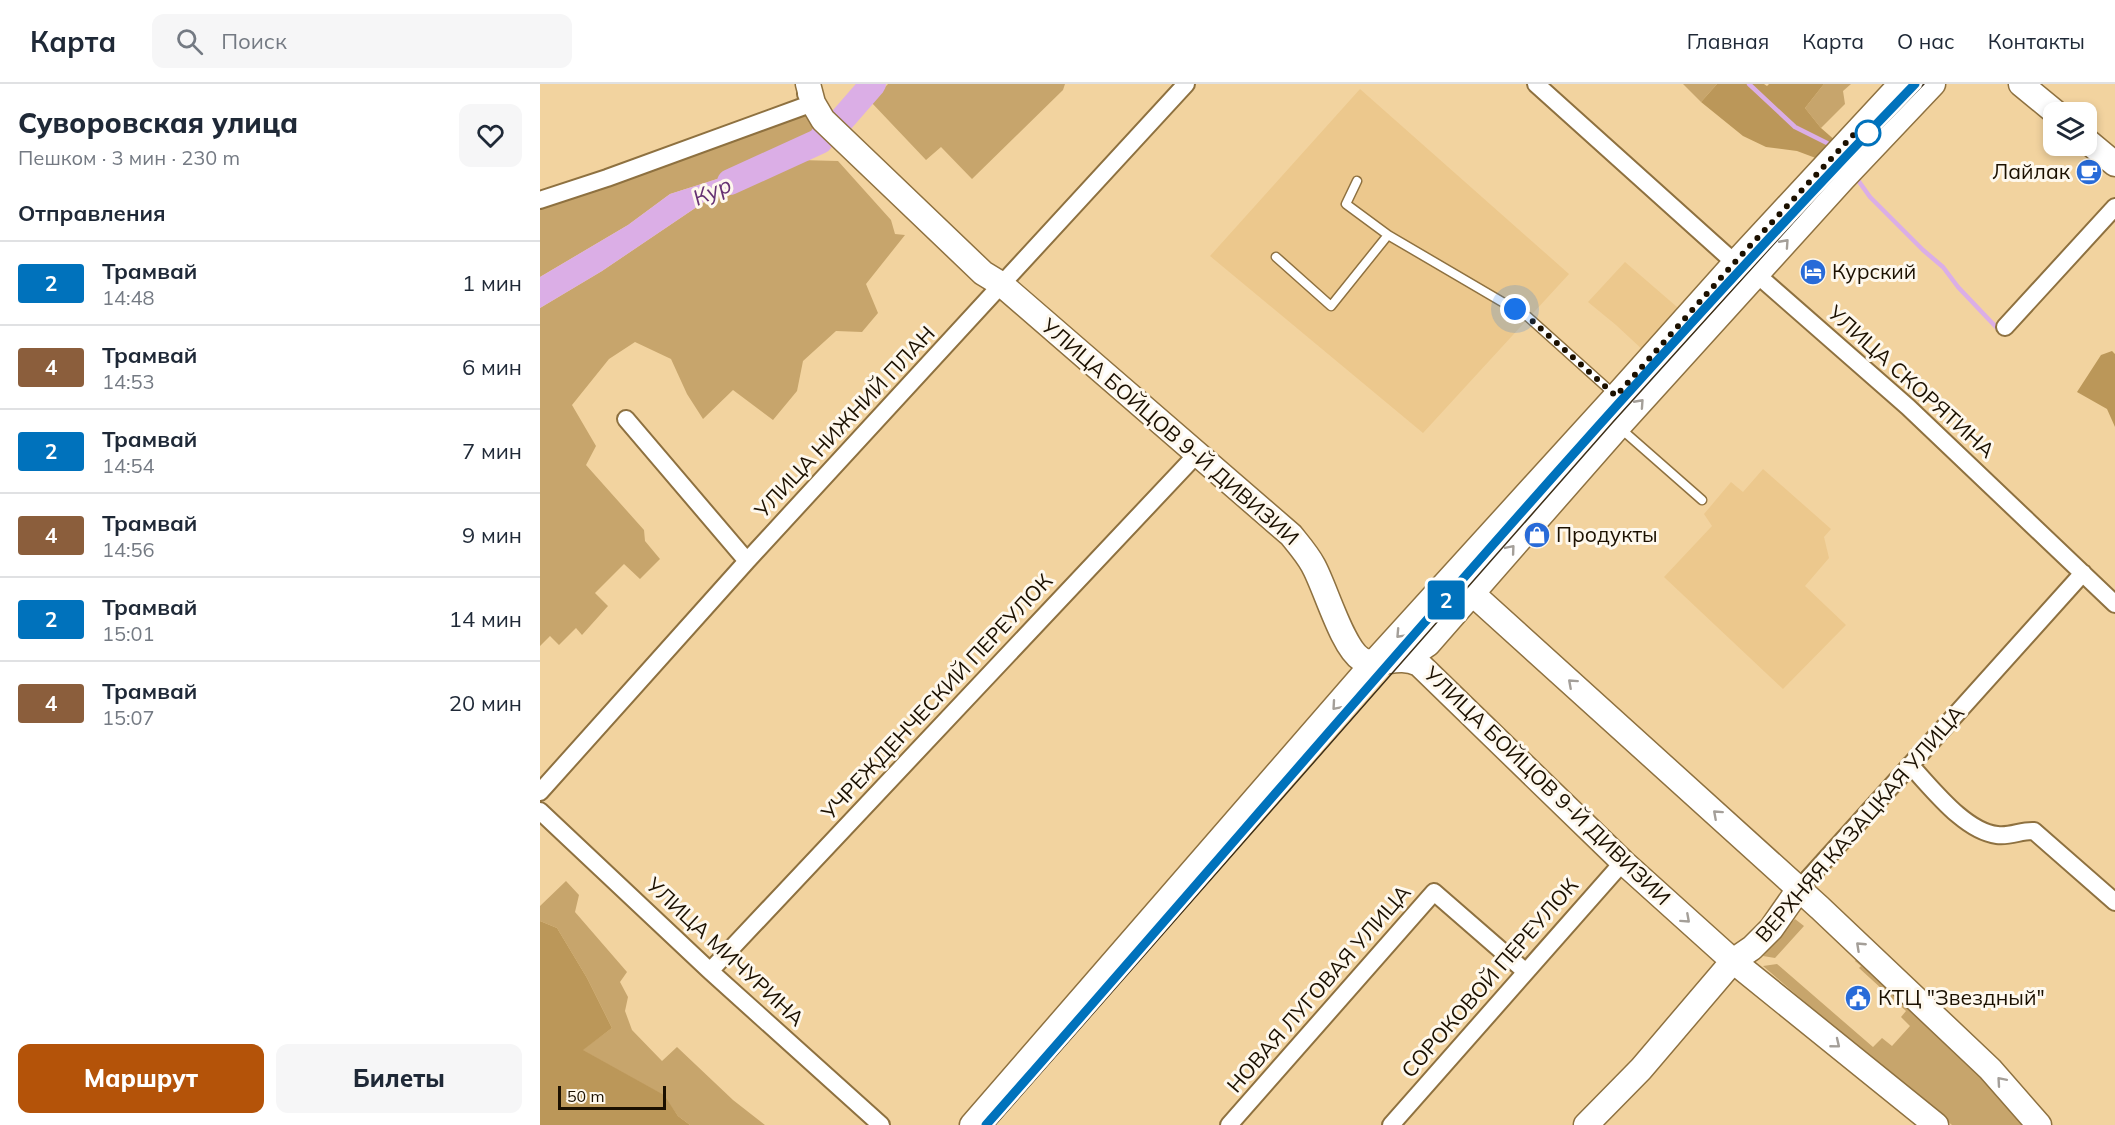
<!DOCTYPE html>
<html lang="ru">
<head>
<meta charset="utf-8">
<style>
	body { margin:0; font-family:Mulish,sans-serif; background:#f6f6f7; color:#1f2937; height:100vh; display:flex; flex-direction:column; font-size:22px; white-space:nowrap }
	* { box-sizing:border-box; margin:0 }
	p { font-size:20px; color:#747a83 }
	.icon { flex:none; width:33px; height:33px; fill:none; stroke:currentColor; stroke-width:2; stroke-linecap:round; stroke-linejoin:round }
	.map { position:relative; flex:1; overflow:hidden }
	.sheet { display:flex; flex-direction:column; background:#fff; width:540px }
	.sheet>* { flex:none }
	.badge { padding:0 12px; border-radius:4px; font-size:21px; line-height:39px }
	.buttons { position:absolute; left:1503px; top:18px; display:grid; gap:12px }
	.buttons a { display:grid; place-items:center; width:54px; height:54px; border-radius:12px; background:#fff; box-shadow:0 3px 9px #0003; font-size:30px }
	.scale { position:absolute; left:18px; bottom:15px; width:108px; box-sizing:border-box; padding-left:6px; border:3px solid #1b1000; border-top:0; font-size:16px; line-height:21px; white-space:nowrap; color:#1b1000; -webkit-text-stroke:4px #fef8ed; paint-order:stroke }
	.you { position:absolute; width:30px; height:30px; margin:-15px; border:4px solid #fff; border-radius:50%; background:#1a73e8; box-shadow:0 0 0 9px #1a73e833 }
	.map>.badge { position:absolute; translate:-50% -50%; box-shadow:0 0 0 3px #fff }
	h2 { padding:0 18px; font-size:22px; line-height:54px }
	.round { display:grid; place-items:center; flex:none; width:63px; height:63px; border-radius:12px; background:#f6f6f7 }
	.headline { display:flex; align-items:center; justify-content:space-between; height:102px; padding:0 18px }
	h1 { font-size:28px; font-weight:800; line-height:45px }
	.primary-button { display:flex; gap:12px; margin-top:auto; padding:12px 18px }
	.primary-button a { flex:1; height:69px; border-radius:12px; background:#b45309; color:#fff; font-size:24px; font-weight:800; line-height:69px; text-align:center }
	.primary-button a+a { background:#f6f6f7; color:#1f2937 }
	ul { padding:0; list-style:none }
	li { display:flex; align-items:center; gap:18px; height:84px; padding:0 18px; border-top:2px solid #e0e1e3 }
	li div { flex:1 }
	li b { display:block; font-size:22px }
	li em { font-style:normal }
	li .badge { min-width:66px; font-weight:700; text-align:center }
	header { display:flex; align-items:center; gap:36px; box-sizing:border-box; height:84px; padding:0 30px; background:#fff; border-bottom:2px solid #e0e1e3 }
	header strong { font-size:28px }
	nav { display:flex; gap:33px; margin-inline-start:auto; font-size:21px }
	.search { width:420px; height:54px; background:#f6f6f7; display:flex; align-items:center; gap:15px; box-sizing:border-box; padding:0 21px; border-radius:12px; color:#747a83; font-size:22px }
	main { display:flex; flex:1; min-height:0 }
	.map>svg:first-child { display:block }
	.built { fill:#ecc88d }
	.green { fill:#c7a56c }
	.forest { fill:#bb9759 }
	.water { fill:#dbaee6 }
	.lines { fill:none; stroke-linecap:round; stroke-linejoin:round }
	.stream { stroke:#dbaee6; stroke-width:4.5 }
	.river { stroke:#dbaee6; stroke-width:26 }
	.lane-casing { stroke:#8e7140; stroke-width:11 }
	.street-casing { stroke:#8e7140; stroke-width:20 }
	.secondary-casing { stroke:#8e7140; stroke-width:27 }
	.lane { stroke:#fff; stroke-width:8 }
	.street { stroke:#fff; stroke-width:16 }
	.secondary { stroke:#fff; stroke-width:24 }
	.tram { stroke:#3c2e18; stroke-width:1.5 }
	.oneway { stroke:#a49f99 }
	.line-casing { stroke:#fff; stroke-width:14 }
	.line { stroke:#0072bc; stroke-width:9 }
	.walk { stroke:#1b1000; stroke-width:6; stroke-dasharray:0 10.8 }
	.stop-dot { fill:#fff; stroke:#0072bc; stroke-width:3 }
	.labels { text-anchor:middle; stroke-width:6; stroke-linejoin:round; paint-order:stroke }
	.poi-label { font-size:21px; fill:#1b1000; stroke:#fef8ed; text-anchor:start }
	.street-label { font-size:21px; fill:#1b1000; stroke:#fef8ed }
	.water-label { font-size:22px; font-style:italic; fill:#663173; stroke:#fef8ed }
</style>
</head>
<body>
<header>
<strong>Карта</strong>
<div class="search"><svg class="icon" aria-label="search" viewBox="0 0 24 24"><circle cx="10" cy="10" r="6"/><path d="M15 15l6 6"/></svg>Поиск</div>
<nav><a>Главная</a><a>Карта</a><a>О нас</a><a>Контакты</a></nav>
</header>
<main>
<section class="sheet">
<div class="headline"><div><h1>Суворовская улица</h1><p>Пешком · 3 мин · 230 m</p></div><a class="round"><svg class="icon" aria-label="heart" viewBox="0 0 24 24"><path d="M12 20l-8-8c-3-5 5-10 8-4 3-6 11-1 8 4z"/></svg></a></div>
<h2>Отправления</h2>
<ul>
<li><span class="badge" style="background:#0072bc;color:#fff">2</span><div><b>Трамвай</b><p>14:48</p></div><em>1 мин</em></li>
<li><span class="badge" style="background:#8b5e3c;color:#fff">4</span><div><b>Трамвай</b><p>14:53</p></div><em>6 мин</em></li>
<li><span class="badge" style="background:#0072bc;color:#fff">2</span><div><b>Трамвай</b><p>14:54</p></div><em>7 мин</em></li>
<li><span class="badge" style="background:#8b5e3c;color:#fff">4</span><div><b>Трамвай</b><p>14:56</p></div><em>9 мин</em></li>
<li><span class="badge" style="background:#0072bc;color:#fff">2</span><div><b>Трамвай</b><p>15:01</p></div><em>14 мин</em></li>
<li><span class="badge" style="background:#8b5e3c;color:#fff">4</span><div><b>Трамвай</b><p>15:07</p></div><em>20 мин</em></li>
</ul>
<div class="primary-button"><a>Маршрут</a><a>Билеты</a></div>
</section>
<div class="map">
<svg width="1575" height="1041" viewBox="0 0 1575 1041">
	<rect width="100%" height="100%" fill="#f2d39f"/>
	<path class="built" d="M820,5L1029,190L883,349L670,172Z
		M1085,178L1144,229L1105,268L1076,241L1048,218Z
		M1223,385L1291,445L1284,453L1289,474L1265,502L1306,541L1243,605L1124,493L1172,442L1164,430L1191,398L1203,408Z"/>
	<path class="green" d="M348,0H525L523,6L432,95L401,63L386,76L331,18Z
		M1143,0H1177L1161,18Z
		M1284,0H1311L1303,7L1305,20L1281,44L1265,24Z
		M263,26L282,44L271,59L221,81L130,110L88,141L0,193V119Z
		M259,76L298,77L351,136L355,150L365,151L326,200L338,229L322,248L296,247L263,277L257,307L233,336L193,306L163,335L147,310L131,275L95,258L69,275L32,321L56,362L46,381L104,446L105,457L120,475L100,495L84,480L55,509L68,522L42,551L36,544L19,561L10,552L0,562V224L62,187L173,112L220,89Z
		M26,797L39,811L35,828L87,888L80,898L88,913L85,927L92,946L122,977L137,963L193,1016L225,1041H150L138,1032L123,1011L42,966L72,944L47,894L17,844L0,837V822Z
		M1255,835L1264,842L1235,874L1223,872Z
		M1318,873L1494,1041H1412L1326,971L1223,882L1237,880L1333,963L1342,954L1352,962L1370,942L1361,933L1366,927L1319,884L1321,882L1315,877Z"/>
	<path class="forest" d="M1177,0H1224L1227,2L1229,0H1284L1265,24L1281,44L1297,58L1281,76L1257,67L1226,63L1203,52L1161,18Z
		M1572,267L1575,270V343L1567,325L1537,308L1561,271Z
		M0,837L17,844L47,894L72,944L43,966L124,1011L138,1032L150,1041H0Z"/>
	<path class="water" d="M221,81V89L173,112L62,187L0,224V193L88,141L130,110Z"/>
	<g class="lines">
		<path class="stream" d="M1209,0L1255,43L1287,59
			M1315,92L1330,113L1383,166L1403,183L1418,203L1456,243"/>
		<path class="river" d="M190,98L280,57L284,51L299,39L333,0"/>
		<defs>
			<path id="lane" d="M817,97L806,120L848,151
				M736,173L791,222L848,151L988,233L1075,311
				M1080,344L1162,416"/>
			<path id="street" d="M996,0L1195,179L1206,181L1368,323L1575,520
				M0,116L67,94L273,19L266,10
				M1465,243L1575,123
				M86,335L207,477
				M1370,681C1392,704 1424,747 1457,751C1470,753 1482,746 1494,747L1575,818
				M0,708L207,477L646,0
				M0,727L170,887L341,1041
				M1259,805L1543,489
				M170,887L657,370
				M689,1041L894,808L986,888
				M851,1041L1083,778"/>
			<path id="secondary" d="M268,0L273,19L283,36L443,189L461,200L751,451C759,461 767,470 773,481C785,502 802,563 821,575C839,585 856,569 879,580L1083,778L1193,877L1396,1041
				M1481,0L1515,28
				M1546,56L1575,80
				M913,492L1280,824L1450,985L1499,1041
				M866,575L888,560L1078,343L1303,95L1393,0
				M432,1041L834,578L1076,312L1195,179L1361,0
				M1046,1041L1101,985L1193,877L1212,864L1231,845L1259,805"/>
		</defs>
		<use href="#lane" class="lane-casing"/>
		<use href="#street" class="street-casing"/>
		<use href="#secondary" class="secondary-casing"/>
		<use href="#lane" class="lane"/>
		<use href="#street" class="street"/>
		<use href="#secondary" class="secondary"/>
		<path class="tram" d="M455,1041L1073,338L1306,80L1384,0"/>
	</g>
	<defs><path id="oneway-chevron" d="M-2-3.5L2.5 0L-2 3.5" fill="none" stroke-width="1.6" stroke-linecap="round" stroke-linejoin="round" transform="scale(1.5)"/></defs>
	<g class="oneway">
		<use href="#oneway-chevron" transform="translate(1245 159) rotate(-48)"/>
		<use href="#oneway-chevron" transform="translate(1100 319) rotate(-48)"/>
		<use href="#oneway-chevron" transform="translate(971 465) rotate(-50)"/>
		<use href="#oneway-chevron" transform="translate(860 550) rotate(133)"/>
		<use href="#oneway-chevron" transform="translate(1032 599) rotate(-138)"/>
		<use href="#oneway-chevron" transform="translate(796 622) rotate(131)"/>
		<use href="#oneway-chevron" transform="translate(1177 730) rotate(-138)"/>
		<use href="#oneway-chevron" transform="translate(1146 835) rotate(42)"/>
		<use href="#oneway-chevron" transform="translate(1320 862) rotate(-137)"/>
		<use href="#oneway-chevron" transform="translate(1296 960) rotate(39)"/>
		<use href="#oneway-chevron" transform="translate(1461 997) rotate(-131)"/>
	</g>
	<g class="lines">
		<defs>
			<path id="line" d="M446,1041C754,692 1052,335 1375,0"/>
		</defs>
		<use href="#line" class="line-casing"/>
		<use href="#line" class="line"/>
		<path class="walk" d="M975,225L988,233L1076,312L1195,178L1316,48L1328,49"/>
	</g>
	<defs>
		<symbol id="cafe-disc" viewBox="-11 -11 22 22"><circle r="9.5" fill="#286bd8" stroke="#fef8ed"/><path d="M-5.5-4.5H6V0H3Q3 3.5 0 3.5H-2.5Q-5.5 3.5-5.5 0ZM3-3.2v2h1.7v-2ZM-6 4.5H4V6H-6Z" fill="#fff"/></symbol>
		<symbol id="hotel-disc" viewBox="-11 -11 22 22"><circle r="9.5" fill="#286bd8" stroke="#fef8ed"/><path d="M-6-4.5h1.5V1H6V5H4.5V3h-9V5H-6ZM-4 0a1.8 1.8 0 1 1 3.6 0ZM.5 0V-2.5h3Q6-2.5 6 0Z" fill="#fff"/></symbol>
		<symbol id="shop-disc" viewBox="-11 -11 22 22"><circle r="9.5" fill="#286bd8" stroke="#fef8ed"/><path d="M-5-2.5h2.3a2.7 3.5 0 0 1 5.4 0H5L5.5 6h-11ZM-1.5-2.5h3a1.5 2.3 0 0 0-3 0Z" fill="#fff"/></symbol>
		<symbol id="civic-disc" viewBox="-11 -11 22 22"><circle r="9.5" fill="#286bd8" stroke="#fef8ed"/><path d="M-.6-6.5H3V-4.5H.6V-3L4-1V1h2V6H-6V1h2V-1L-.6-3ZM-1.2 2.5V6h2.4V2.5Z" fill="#fff"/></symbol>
	</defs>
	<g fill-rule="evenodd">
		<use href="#cafe-disc" x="1534" y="73" width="30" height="30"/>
		<use href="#hotel-disc" x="1258" y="173" width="30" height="30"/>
		<use href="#shop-disc" x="982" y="436" width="30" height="30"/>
		<use href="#civic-disc" x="1303" y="899" width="30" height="30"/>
	</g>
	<circle class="stop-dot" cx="1328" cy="49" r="12"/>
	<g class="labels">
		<g class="poi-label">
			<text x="1530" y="95" text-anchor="end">Лайлак</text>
			<text x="1292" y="195">Курский</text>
			<text x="1016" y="458">Продукты</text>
			<text x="1338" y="921">КТЦ "Звездный"</text>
		</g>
		<g class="street-label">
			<text transform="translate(1371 298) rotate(42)" y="7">УЛИЦА СКОРЯТИНА</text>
			<text transform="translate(305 338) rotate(-47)" y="7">УЛИЦА НИЖНИЙ ПЛАН</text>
			<text transform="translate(630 348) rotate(41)" y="7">УЛИЦА БОЙЦОВ 9-Й ДИВИЗИИ</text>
			<text transform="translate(397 613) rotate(-47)" y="7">УЧРЕЖДЕНЧЕСКИЙ ПЕРЕУЛОК</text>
			<text transform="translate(1007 702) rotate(44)" y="7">УЛИЦА БОЙЦОВ 9-Й ДИВИЗИИ</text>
			<text transform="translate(1320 740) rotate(-49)" y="7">ВЕРХНЯЯ КАЗАЦКАЯ УЛИЦА</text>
			<text transform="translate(185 868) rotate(43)" y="7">УЛИЦА МИЧУРИНА</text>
			<text transform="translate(950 894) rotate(-49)" y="7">СОРОКОВОЙ ПЕРЕУЛОК</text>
			<text transform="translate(779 905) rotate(-49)" y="7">НОВАЯ ЛУГОВАЯ УЛИЦА</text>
		</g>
		<g class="water-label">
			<text transform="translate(172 107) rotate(-24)" y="8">Кур</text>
		</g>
	</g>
</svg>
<div class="buttons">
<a><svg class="icon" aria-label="layers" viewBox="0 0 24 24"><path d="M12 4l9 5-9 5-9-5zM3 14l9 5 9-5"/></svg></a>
</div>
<div class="scale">50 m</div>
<div class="you" style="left:975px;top:225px"></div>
<b class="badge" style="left:906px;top:516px;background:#0072bc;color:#fff">2</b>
</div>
</main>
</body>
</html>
